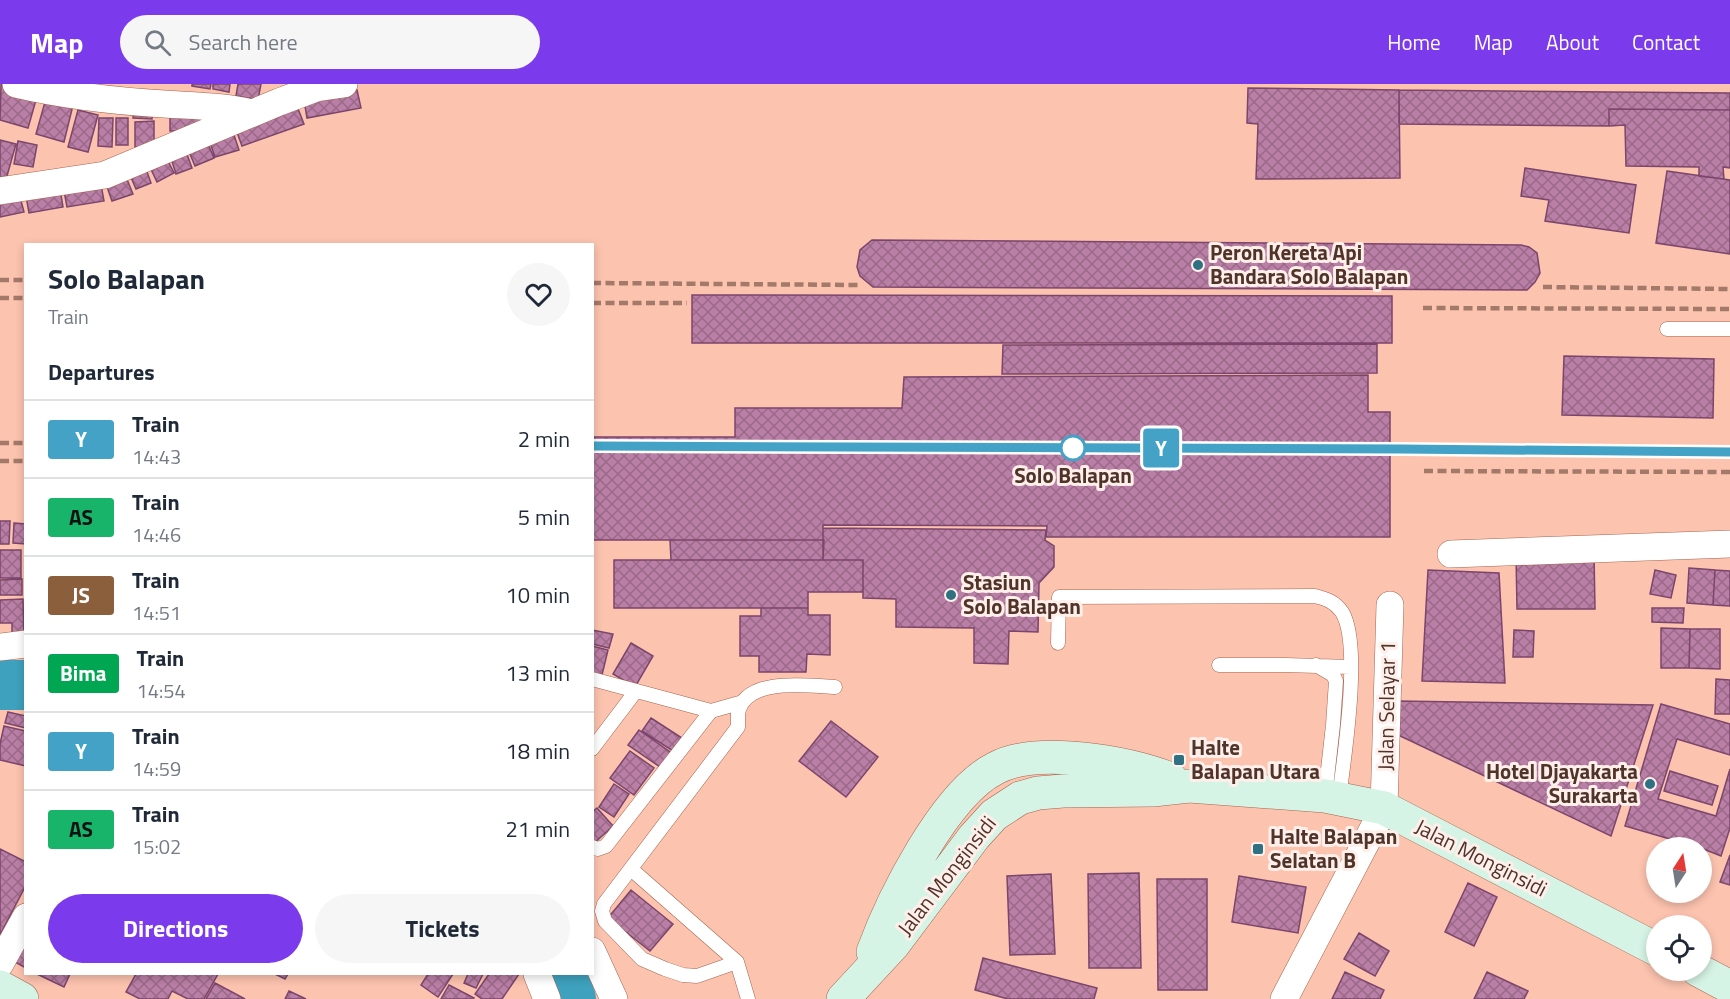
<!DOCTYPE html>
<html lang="en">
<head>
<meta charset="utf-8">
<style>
	body { margin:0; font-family:"Titillium Web",sans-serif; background:#f6f6f7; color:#1f2937; height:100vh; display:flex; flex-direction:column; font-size:22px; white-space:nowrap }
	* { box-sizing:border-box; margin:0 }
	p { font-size:20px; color:#747a83 }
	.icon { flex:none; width:33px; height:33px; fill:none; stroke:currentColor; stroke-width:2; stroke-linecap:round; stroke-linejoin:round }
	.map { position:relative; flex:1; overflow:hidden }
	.drawer { position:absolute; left:24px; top:159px; width:570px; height:732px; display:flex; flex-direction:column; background:#fff; border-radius:0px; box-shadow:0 3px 9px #0003 }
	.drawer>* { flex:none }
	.badge { padding:0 12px; border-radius:4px; font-size:21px; line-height:39px }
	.needle { width:39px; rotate:12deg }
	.tools { position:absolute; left:1646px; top:753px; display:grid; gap:12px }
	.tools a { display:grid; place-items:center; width:66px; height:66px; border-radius:50%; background:#fff; box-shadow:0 3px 9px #0003; font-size:30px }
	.map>.badge { position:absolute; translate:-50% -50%; box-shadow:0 0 0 3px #fff }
	h2 { padding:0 24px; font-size:22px; line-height:54px }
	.round { display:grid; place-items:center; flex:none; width:63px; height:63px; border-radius:32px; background:#f6f6f7 }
	.headline { display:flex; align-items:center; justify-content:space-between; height:102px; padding:0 24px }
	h1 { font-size:28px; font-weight:700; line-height:45px }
	.action { display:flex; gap:12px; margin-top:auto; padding:12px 24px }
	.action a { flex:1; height:69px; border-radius:36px; background:#7c3aed; color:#fff; font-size:24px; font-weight:700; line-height:69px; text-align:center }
	.action a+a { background:#f6f6f7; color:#1f2937 }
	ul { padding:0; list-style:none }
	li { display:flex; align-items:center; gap:18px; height:78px; padding:0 24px; border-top:2px solid #e0e1e3 }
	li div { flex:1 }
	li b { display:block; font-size:22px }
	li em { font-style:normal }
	li .badge { min-width:66px; font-weight:700; text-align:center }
	header { display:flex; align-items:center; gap:36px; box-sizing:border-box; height:84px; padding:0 30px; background:#7c3aed; color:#fff }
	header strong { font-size:28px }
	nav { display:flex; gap:33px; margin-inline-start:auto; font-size:21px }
	.search { width:420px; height:54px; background:#f6f6f7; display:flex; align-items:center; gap:15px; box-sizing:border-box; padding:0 21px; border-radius:33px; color:#747a83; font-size:22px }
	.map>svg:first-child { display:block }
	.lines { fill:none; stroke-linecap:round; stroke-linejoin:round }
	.river { stroke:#3ea1bd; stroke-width:50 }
	.building { fill:url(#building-cross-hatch); stroke:#7c456b; stroke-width:1.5 }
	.service-casing { stroke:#a5654f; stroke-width:15 }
	.minor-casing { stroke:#a5654f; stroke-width:28 }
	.secondary-casing { stroke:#a5654f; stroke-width:34 }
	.service { stroke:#fff; stroke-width:14 }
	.minor { stroke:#fff; stroke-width:27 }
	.secondary { stroke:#d6f4e5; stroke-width:33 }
	.rail { stroke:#a3796a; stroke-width:4.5; stroke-dasharray:9 4.5; stroke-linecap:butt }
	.line-casing { stroke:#fff; stroke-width:14 }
	.line { stroke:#43a2c5; stroke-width:9 }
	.poi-dot { fill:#2f7083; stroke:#feefea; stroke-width:2 }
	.stop-dot { fill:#fff; stroke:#43a2c5; stroke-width:3 }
	.labels { text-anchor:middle; stroke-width:6; stroke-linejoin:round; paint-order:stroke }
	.poi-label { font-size:21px; font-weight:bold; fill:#503329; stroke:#feefea; text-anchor:start }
	.stop-label { font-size:21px; font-weight:bold; fill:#503329; stroke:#feefea }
	.street-label { font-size:21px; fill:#503329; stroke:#feefea }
</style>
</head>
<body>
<header>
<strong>Map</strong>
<div class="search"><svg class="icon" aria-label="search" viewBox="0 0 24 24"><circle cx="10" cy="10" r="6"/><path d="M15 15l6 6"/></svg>Search here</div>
<nav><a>Home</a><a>Map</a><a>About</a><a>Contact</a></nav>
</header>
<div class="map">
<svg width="1730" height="915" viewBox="0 0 1730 915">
	<defs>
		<pattern id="building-cross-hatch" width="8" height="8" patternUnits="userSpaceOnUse" patternTransform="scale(1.5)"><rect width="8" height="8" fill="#ba7fa6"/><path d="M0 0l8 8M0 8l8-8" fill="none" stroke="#9a6987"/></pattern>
	</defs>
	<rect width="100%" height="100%" fill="#fcc3af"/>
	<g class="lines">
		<path class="river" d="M0,601H26
			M563,890L571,915"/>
	</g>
	<path class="building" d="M1,0L38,9L28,44L0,36Z
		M192,0H211L210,5L192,2Z
		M213,0H230L229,8L213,5Z
		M238,0H261L258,16L236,12Z
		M1248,4L1399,6L1400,94L1256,95L1258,40L1247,39Z
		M357,6L361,24L307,34L304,16Z
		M1399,6L1730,9V26L1609,25V42L1399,40Z
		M47,11L74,17L64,58L36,50Z
		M134,20L153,22L152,35L133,34Z
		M297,22L304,40L242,62L235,43Z
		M170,25H204V47H170Z
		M1609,25L1730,26V84L1723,83L1724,95L1699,92V83L1626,82L1625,41L1609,42Z
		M78,26L98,31L88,68L68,63Z
		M99,34H113L112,63L98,62Z
		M116,34H128V61H116Z
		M154,37V63H135V38Z
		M232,45L239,66L215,73L208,53Z
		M206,55L214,74L195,82L187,63Z
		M0,56L16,60L5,99L0,97Z
		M18,57L37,61L33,83L14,80Z
		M184,62L192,84L176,90L169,68Z
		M166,73L174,89L157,98L149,81Z
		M1525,84L1636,101L1629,149L1545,137L1549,116L1521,112Z
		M146,85L151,99L136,105L130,91Z
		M1667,87L1730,96V170L1656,159Z
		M126,93L133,110L112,117L106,100Z
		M101,101L104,117L67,123L64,107Z
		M60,105L63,123L29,129L26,112Z
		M20,113L24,128L0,133V117Z
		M872,156L1521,161L1529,163L1537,169L1540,189L1535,198L1527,206L873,203L860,192L857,183L860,166Z
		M692,211L1392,212V259H692Z
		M1377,260V289L1002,290L1003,261Z
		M1564,272L1714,275L1713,334L1562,331Z
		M1368,291V328H1390V453H1046L1047,442L823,441V456H592V353H735V324H902L904,293Z
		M0,437H10L9,460H0Z
		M14,439L26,440V460L13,459Z
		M823,444L1046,446L1045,456L1054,462V483L1039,499L1038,548L1009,547L1008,580L974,579V544L896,543V515L863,514V476H823Z
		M670,456H824L823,476H671Z
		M0,466H21V494H0Z
		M1516,469H1594L1595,525H1517Z
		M614,476H863V508H808V524H614Z
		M1689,484L1715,486L1713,521L1687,519Z
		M1428,486L1499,489L1505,599L1422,597Z
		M1655,486L1676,491L1671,514L1650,510Z
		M1715,486L1730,487V522L1713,521Z
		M22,495V511H0V496Z
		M23,515L24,554H12V539H0V516Z
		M761,524H808V531H830V571L807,570L806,588H759V572H740V532H761Z
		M1652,524H1684L1683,539L1652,538Z
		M1661,544L1690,545L1689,584H1661Z
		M1690,545H1720V585L1689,584Z
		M592,546L613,550L609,564L592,560Z
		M1514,546L1534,547L1533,573H1513Z
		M631,559L653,572L635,603L613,590Z
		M592,562L608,566L601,595L592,593Z
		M1716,595L1730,596V630H1715Z
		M1397,617L1653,621L1611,752L1396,650Z
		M1661,620L1730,640V671L1677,655L1658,715L1716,732L1730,685V744L1721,772L1701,764L1625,742Z
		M8,628L26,632V644L5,639Z
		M651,634L685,656L676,669L642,647Z
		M831,637L878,673L846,713L799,677Z
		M4,642L26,647V682L0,676V660Z
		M639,646L673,670L663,685L628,661Z
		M630,667L654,684L634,711L610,694Z
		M1670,687L1718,702L1712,721L1664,707Z
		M614,700L629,710L614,733L599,723Z
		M597,724L613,742L592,761V728Z
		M0,765L26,778V801L0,851Z
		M1730,771V801L1720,798Z
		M1139,789L1141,884H1089L1088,790Z
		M1051,790L1055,870L1010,871L1007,792Z
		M1239,792L1306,803L1298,849L1232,838Z
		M1157,795H1207V906H1158Z
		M1468,799L1497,813L1474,862L1445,848Z
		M631,806L673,840L650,867L608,834Z
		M1359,849L1389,867L1375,892L1344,875Z
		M26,852V884L13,877Z
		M983,874L1097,904L1094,915H1008L975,906Z
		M1345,888L1384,906L1380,915H1332Z
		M1487,888L1528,907L1524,915H1474Z
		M37,890H70L64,903Z
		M136,890H218L204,915H188L172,907L168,915H140L126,908Z
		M275,890H288L285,895Z
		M428,890H453L438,913L421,901Z
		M468,890H483L476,904L464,899Z
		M489,890H519L502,915H482L475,910Z
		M215,899L245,915H206Z
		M449,901L474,914L473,915H441Z
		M289,907L306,915H285Z"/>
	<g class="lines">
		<defs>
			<path id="service" d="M1667,245H1730
				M1058,559L1059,513L1315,512C1327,515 1335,518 1342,528C1362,560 1344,674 1339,714
				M1219,581H1285L1351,583
				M1316,581L1333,591L1336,597L1333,641L1325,712
				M592,595L711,627L743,618
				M592,665L636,607
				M592,763L598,765L606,762L711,627
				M631,785L737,878L748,915
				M737,878L697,892L683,891L665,885L642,875L605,837L602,827L604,820L738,643C738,639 738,633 738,629C746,592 809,602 835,603"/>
			<path id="minor" d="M16,0C63,11 115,17 164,20C194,22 223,22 252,29
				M0,107L105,91L279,18L316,4L344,0
				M1451,470L1730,460
				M0,563L26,560
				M592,867L614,915
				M0,880L26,833
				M537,890L547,915
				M1284,915L1384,724L1390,521"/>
			<path id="secondary" d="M873,868C892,816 945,709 996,684C1038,662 1127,678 1171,695
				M1698,886L1730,903
				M0,903L22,915
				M843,915L893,861L974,753L994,731L1020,714L1038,709L1063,707L1153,706L1189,702L1325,712L1384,724L1656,865"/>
		</defs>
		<use href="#service" class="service-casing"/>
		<use href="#minor" class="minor-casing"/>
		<use href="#secondary" class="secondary-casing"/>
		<use href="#service" class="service"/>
		<use href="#minor" class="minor"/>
		<use href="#secondary" class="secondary"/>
		<path class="rail" d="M0,196H26
			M592,199L858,201
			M1543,203L1730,205
			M0,214H26
			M592,219H687
			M1423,224L1730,225
			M0,359H26
			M1425,365L1730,368
			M0,377H26
			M1424,387L1730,388"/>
	</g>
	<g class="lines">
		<defs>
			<path id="line" d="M592,362L1401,365L1730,368"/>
		</defs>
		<use href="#line" class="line-casing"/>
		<use href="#line" class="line"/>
	</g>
	<g class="poi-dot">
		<circle cx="1198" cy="181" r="6"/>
		<circle cx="951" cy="511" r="6"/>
		<rect x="1173" y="670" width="12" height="12" rx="3"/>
		<circle cx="1650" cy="700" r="6"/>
		<rect x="1252" y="759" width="12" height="12" rx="3"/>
	</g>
	<circle class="stop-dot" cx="1073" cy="364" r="12"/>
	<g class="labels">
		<g class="poi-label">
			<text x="1210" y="176">Peron Kereta Api<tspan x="1210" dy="24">Bandara Solo Balapan</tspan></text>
			<text x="963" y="506">Stasiun<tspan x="963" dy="24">Solo Balapan</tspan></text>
			<text x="1191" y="671">Halte<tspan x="1191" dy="24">Balapan Utara</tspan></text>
			<text x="1638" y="695" text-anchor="end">Hotel Djayakarta<tspan x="1638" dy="24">Surakarta</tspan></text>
			<text x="1270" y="760">Halte Balapan<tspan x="1270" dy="24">Selatan B</tspan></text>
		</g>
		<g class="stop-label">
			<text x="1073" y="399">Solo Balapan</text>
		</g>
		<g class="street-label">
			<text transform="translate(1387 622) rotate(-89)" y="7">Jalan Selayar 1</text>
			<text transform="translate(1481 774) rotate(27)" y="7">Jalan Monginsidi</text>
			<text transform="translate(947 792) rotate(-52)" y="7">Jalan Monginsidi</text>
		</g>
	</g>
</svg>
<div class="tools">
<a><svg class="needle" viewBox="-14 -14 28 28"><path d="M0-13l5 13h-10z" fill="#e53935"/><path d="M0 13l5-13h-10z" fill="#747a83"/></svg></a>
<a><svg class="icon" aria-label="locate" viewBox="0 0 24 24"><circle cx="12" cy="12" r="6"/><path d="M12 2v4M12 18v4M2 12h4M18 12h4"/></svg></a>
</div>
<b class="badge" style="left:1161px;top:364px;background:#43a2c5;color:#fff">Y</b>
<section class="drawer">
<div class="headline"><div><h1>Solo Balapan</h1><p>Train</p></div><a class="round"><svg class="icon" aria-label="heart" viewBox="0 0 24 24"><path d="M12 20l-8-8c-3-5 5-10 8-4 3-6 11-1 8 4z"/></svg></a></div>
<h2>Departures</h2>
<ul>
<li><span class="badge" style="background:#43a2c5;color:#fff">Y</span><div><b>Train</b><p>14:43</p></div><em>2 min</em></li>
<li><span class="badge" style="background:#17b46a;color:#111">AS</span><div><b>Train</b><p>14:46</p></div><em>5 min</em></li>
<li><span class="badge" style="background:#8b5e3c;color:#fff">JS</span><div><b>Train</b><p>14:51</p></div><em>10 min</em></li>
<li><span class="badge" style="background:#00a651;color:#fff">Bima</span><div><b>Train</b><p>14:54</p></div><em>13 min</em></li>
<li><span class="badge" style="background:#43a2c5;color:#fff">Y</span><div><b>Train</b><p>14:59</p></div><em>18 min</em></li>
<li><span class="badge" style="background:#17b46a;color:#111">AS</span><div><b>Train</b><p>15:02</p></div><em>21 min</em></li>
</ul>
<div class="action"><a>Directions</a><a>Tickets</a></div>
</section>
</div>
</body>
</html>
